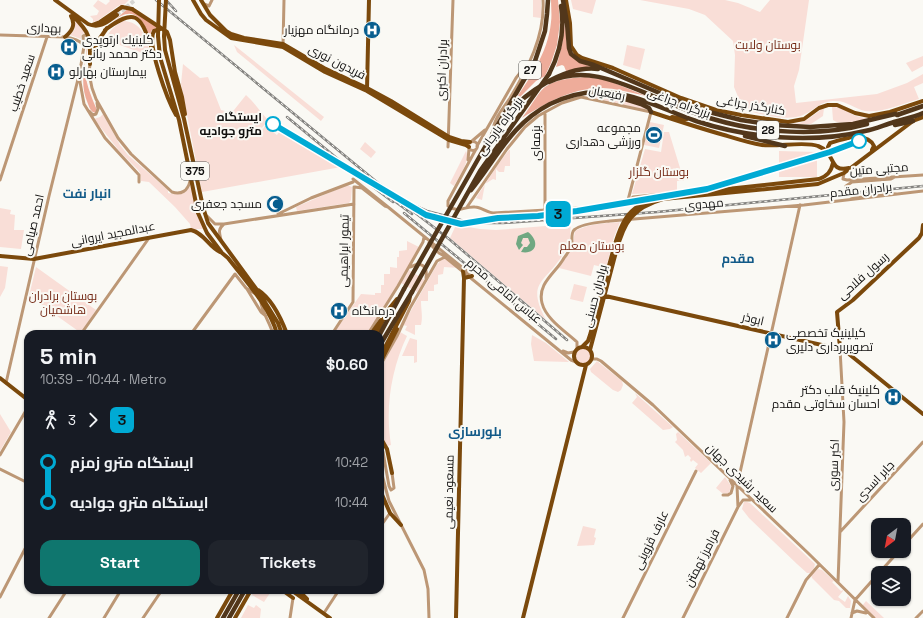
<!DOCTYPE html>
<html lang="en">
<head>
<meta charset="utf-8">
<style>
	body { margin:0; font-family:"Space Grotesk",Cairo,sans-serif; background:#20242c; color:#f1f3f6; height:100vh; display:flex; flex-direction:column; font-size:15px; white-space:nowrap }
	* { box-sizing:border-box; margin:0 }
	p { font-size:13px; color:#9ea1a6 }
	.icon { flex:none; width:22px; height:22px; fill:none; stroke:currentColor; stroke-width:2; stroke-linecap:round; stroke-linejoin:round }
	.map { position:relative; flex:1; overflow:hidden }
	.details { position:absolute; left:24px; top:330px; width:360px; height:264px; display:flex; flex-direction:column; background:#171b24; border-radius:12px; box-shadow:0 1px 3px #0004 }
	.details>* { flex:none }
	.badge { padding:0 8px; border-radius:6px; font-size:14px; line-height:26px }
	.needle { width:26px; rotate:212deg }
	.controls { position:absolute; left:871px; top:518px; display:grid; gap:8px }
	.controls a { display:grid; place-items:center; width:40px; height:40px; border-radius:8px; background:#171b24; box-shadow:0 1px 3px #0004; font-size:20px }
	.map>.badge { position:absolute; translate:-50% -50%; box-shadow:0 0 0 2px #fff }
	.legs { display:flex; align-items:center; gap:6px; height:44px; padding:0 16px; font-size:13px }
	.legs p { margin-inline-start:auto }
	.overview { display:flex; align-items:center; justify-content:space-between; height:68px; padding:0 16px }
	h1 { font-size:22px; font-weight:600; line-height:30px }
	.button { display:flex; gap:8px; margin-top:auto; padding:8px 16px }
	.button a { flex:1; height:46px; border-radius:12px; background:#0f766e; color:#fff; font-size:16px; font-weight:600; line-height:46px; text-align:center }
	.button a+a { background:#20242c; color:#f1f3f6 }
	ul { padding:0 16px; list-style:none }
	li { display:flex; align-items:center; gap:14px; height:40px; font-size:15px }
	li i { display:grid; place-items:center; width:6px; height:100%; margin:0 5px; background:currentColor }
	li i::after { content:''; width:10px; height:10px; margin:-5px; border:3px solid; border-radius:50%; background:#171b24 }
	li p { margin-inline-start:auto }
	li:first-child i { background:linear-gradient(#0000 50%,currentColor 0) }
	li:last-child i { background:linear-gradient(currentColor 50%,#0000 0) }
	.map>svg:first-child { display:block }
	.green { fill:#f9ded7 }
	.forest { fill:#eeac9a }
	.water { fill:#70a882 }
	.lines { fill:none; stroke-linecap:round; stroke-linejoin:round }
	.minor-tunnel { stroke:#d7d6d2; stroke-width:3; stroke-dasharray:3 1.5; stroke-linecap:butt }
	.major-tunnel { stroke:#d7d6d2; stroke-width:4; stroke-dasharray:4 2; stroke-linecap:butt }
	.minor { stroke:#bc9775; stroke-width:3 }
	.major { stroke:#7b490c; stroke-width:4 }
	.highway { stroke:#52371b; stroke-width:4.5 }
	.rail-casing { stroke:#83827f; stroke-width:2.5 }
	.rail { stroke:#faf9f4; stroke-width:1; stroke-dasharray:3; stroke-linecap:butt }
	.major-bridge { stroke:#7b490c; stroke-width:4 }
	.highway-bridge { stroke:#52371b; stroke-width:4.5 }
	.line-1-casing { stroke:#fff; stroke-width:9 }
	.line-1 { stroke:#00aad4; stroke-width:6 }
	.stop-1-dot { fill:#fff; stroke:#00aad4; stroke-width:2 }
	.labels { text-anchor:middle; stroke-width:4; stroke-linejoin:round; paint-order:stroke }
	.shield { fill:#faf9f4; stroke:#575654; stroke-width:1 }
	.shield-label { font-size:11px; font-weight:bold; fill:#11100f }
	.street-label { font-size:12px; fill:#11100f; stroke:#faf9f4 }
	.poi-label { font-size:12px; fill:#11100f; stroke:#faf9f4; text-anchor:end }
	.park-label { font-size:12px; fill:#732713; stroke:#faf9f4 }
	.stop-label { font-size:12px; font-weight:bold; fill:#11100f; stroke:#faf9f4; text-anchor:end }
	.neighbourhood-label { font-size:13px; font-weight:bold; fill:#125a88; stroke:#faf9f4 }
</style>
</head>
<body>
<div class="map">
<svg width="923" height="618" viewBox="0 0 923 618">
	<rect width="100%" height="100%" fill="#faf9f4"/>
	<path class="green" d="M98,0L106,5L110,1L109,0H129L125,4L118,6L97,21L93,22V19L90,16L97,15L99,11L93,6Z
		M533,0H541V18L533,17Z
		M571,0H596L592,14L573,9Z
		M640,0H725L738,3L760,12L770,0H809L799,70L794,86L796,103L877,94L907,83L923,74V83L914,87L919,99C902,104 883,113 865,111C855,109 847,101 836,101C819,101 817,109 803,115C788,122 758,114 743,109L734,87L735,55L733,41L705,15L689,9Z
		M75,20L85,33L81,35V39L70,35L75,29Z
		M123,21C142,22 145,36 150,52L145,54L106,40C108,31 115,26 123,21Z
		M234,45L324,117L321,121L237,52Z
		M627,45L645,49L640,70L623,65Z
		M923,56V66L912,72L906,63Z
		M183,64L200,78L208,77L221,110L229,112L234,110L246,95C255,103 260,112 268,120L262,128L257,126L263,129L265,126L277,135L281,129L286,134L341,167L202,192L181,84Z
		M601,95C614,97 638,101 647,110L584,96Z
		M832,107C841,106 848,112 856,116C860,117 864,118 869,119C860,121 840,126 833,120Z
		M824,108L823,116L811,124H793C807,123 813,114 824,108Z
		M103,114L120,145L128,155L168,190V193C178,195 184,195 191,186L203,229H191L190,224L175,207L149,182L141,181L140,173L138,170L120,152L94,119L100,117Z
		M650,122L664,125L659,148L644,145Z
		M664,132H669L684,181H677V192L632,194L645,149L661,152Z
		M365,142L376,152L371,158L360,149Z
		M509,150H510V166H505L504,172H499L496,169V180L493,179L485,184L482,200L476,198L495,169H496L495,168Z
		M466,151C471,160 459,177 454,186L450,183Z
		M779,151L817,152V177H779Z
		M347,185L352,187L351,200L349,203L297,211L296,207Z
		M0,208L11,210L10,214L15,215L14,230H24L21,249L0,247Z
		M620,222L614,237L606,268L594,265L591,276L559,268L572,248L575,231C588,224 605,223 620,222Z
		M571,224C570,230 571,239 568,245C567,249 564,253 562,256C544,284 526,282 546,320L450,238L456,225L480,229L496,230Z
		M407,241L419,247L391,296L367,334H333L361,294L375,295V293H381V285H384V274H390V267L397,268V257H399V251L407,250Z
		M446,258L459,268L444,267L443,274L438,275V284L434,285V291H428V301H421C421,310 423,316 421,325H415V335L405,330L407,326L403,325L436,266L440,261Z
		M0,266L8,267L5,288L0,297Z
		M36,267L96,310L81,333L29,296Z
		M409,270L425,280L417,292L401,283Z
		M574,284L587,287L583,302L570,299Z
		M400,332L407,336C391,370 385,408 391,445L387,446L380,436V370Z
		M532,335L546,343L569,362L534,361L531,344Z
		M410,338L417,340V362L414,363V356H402Z
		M575 356a8 8 0 1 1 16 0a8 8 0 1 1-16 0Z
		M597,361L622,381L623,385L621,390L618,392L613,390L591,372L590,369Z
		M635,393L673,427L670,429L663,430L632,403L637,397Z
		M0,414L11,432L0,451Z
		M678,432L711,463L701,473L695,468L698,464L693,460L691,462L690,460L691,458L688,455L685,457L683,450L675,442L677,440L676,434Z
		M725,477L731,486L729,493L728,494L722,493L716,488Z
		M744,502H747L750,503L815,564L814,568L810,573H807L797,564L749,518L742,509Z
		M583,526L596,529L594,537L596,538L594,545L577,546Z
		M818,569L822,570L834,581L832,582L841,591L843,590V591L838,597L845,602L848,596L851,601L850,608H846L839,601L834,600L812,578L811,575Z
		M254,590H272L264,602L252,595Z
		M866,601L884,618H875L862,606Z
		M248,605L254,608L256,605L261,609L260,618H241Z"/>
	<path class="forest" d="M551,0H558L560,22L557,45L551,63L545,76L536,81L510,107C528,81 548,54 551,22C552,15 551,7 551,0Z
		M127,9H130L156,26V28L151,31L150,39C146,26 138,7 121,16C117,18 114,22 110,25Z
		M565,20C568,48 562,57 593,67L566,71L564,66L562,65L556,67C561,51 564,37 565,20Z
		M86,38C90,44 86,54 85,62C84,79 90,94 97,110L96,113C91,112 90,109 88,104C79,83 85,68 87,47C87,44 86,41 86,38Z
		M585,77L607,80L646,96C632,93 616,88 600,88C571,89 547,102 522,118C528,111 539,91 545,87C556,79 572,78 585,77Z"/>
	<path class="water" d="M528,232C540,241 537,255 521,252L524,247H527L530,243L528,238H523L521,243L523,245L519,250L516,244L518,236Z"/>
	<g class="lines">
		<path class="minor-tunnel" d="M846,186L847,194"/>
		<path class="major-tunnel" d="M117,15L135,0"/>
		<path class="minor" d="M204,4L209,6L212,0
			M0,35L65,37C72,38 79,40 84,45
			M89,37L85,35L83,36L84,46L80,71V82L84,104L105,138L139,175V182
			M283,46L284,0
			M90,64L89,73L92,88L96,99L118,138L131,154L172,192C181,195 188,191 190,181
			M89,111L93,115L96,114L98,109L97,103
			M545,112V210
			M493,130C494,119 504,107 510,98C528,68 545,36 543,0
			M472,141L485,130
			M468.5 146a4.5 4.5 0 1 1 9 0a4.5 4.5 0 1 1-9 0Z
			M477,146L516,78L528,63
			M448,147L453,0
			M476,149L448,201V206C460,214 463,206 475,207C481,207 486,212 493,213L580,208L627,204
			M468,160L469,149
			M844,173L843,179L847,180L923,175
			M353,179L388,207L385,206L362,188L355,187
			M0,180L47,37
			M846,186L852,182L891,179L895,177
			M847,194C856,202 883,192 896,194
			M629,202L633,197L681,192
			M388,207L469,273
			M467,207L507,149L525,127L538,116L549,110L562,103L581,97L651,112L627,204
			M278,214L311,198L353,182
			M207,216L215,224H224L354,204
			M221,240C219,232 218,229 224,224
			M429,243L439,253L446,257
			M410,267L418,264C426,265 427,271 426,278
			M247,289L261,312L266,316
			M261,303C263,314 270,323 273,334
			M81,334L149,238
			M191,334L235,274L246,288L254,293
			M332,334L353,302L354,187
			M368,334L398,286L423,242L424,237
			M577,348V342C565,331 546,319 542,303C537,283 556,273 564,258C567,254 571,249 572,244C572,240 571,233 574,230C582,223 601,222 610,221L804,205L923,191
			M563,351L568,353L574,352
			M592,359H597L601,361L653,405L808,553L874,618
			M380,366L397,336L410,308L437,261L445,257L571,360L576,362
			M6,383L49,196L80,71
			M380,444L383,452L389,486L391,490L394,488L392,473
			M0,455L28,407
			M380,467L389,501L424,570L428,589L429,618
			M0,469L28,483
			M723,495H728L731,493L733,486L730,480
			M738,507L737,486L800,205
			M380,527L390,513
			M840,532L923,442
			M904,545L923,524
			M879,573L899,551
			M838,582L844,422L840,349
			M0,597L28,543
			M324,613L339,590
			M852,613L857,611L866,613
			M49,618L67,590
			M104,618L121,590
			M143,618L162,590
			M290,618L293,598
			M623,618L696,471
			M683,618L738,507L743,500H750
			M787,618L806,580L819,565
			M851,618L855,600L878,574
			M916,618L923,611"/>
		<path class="major" d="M55,0L88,24C100,29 107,22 117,15
			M193,0L201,14L206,20L231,38L283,47L325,72L367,91L449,140L466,145L469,147
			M201,0L210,15L226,31L231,34L244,38L283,44L324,68L367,88L391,101L449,137L461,141L470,142
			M566,0L570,23L571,46L577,55L582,58L613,68L681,98L716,110L741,115L788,122L804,119L819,108L828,105H837L855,113L869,116L890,112L923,101
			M132,9L167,32L170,40L175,72L182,97L185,114
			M73,16C92,35 90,38 90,64
			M92,25L100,22L122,7
			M160,29L154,31C146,44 168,101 176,115
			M105,30C135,8 140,14 151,46
			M158,36L160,57L179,120L198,213L207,233L222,253L228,258C245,280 270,307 277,334
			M164,36L165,50L184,119L203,207L208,223L260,294L278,323L282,334
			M65,37C72,31 76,25 71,16
			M91,59L98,41L107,28
			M367,89L369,0
			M651,112C675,120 699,128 724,135C737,139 749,143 762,145C777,147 806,141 818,146C837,153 828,173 849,168
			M672,117L687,119
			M829,153L828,147L830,143C843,139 867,131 874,146L872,150
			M663,196L819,179C827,176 831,172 833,163
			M663,199L818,184L844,173L913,121L923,117
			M0,256L34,259L191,230C204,233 208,246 220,252
			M464,278L472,276
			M258,290C272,299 281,318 287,334
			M601,295L844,350L923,414
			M371,334L381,320
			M376,334L388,310L397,299
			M574 356a9 9 0 1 1 18 0a9 9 0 1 1-18 0Z
			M582,347L588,341L590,335L613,251
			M840,349L837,312L853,300L919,238L922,233L923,225
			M590,350L616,252
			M380,357L409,301L410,296
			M380,363L397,329
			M0,378L28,400
			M380,437L387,449L392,473
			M380,490L390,513L401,525
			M282,590L293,598
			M291,590L330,618
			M298,590L307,599
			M217,618L233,590
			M235,618L251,590
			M456,618L464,278L463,271
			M523,618L586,365"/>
		<path class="highway" d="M563,0L567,23L569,48L571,54L580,61L594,65L697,109L741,120L774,125L810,127L853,124L895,114L898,115
			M549,74C560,53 565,30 561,6
			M549,82C583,66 617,81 648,94C670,103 691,113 713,119C759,133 820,137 867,124
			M597,92C633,91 663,110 696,121C747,138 812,144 865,131C875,129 884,125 894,122C904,119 914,117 923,113
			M609,94L641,104L649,108L651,112
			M897,115L923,106
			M503,120C522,94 565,65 598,69
			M895,125L913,121
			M493,133L535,61L545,31L547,14L548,0
			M745,136L785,146
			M380,334L404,289
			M380,345L412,292
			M223,618L239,590
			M229,618L245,590"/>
		<defs>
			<path id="rail" d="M156,0L378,183L407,202L427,211L461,220L483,223H503L657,212L923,186
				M166,0L176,11
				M287,117L356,174L393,202
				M389,197L412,214
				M409,208L449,239L567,340
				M404,213L556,339"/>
		</defs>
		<use href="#rail" class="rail-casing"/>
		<use href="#rail" class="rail"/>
		<path class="major-bridge" d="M122,7L132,9
			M158,36L159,0
			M164,36L166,0
			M613,251C622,218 629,205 663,196
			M616,252C624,222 632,208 663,199"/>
		<path class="highway-bridge" d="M471,190C497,158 511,124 550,104C565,97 580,92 597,92
			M404,289L493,133
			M412,292L480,171L549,74"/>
	</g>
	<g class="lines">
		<defs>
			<path id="line-1" d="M273,124L426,215L461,224L498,218L538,216L577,211L707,189L830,152L859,141"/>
		</defs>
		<use href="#line-1" class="line-1-casing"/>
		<use href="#line-1" class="line-1"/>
	</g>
	<defs>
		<symbol id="hospital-disc" viewBox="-11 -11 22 22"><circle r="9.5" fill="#085e8f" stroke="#faf9f4"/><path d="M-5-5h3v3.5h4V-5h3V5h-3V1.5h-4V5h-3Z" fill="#fff"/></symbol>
		<symbol id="stadium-disc" viewBox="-11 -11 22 22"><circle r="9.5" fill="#085e8f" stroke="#faf9f4"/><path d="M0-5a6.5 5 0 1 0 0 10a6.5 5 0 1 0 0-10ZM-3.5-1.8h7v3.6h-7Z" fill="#fff"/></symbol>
		<symbol id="mosque-disc" viewBox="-11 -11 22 22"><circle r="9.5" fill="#085e8f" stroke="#faf9f4"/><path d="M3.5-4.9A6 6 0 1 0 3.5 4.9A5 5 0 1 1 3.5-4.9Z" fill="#fff"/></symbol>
	</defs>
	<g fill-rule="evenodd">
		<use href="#hospital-disc" x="362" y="20" width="20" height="20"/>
		<use href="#hospital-disc" x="59" y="37" width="20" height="20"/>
		<use href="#hospital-disc" x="46" y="62" width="20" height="20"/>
		<use href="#stadium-disc" x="644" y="125" width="20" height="20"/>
		<use href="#mosque-disc" x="265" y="194" width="20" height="20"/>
		<use href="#hospital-disc" x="329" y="301" width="20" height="20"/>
		<use href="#hospital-disc" x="763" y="330" width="20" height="20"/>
		<use href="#hospital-disc" x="883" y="387" width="20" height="20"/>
	</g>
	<g class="stop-1-dot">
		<circle cx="273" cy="124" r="7"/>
		<circle cx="859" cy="141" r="7"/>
	</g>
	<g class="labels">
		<g class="shield">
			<rect x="519" y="61" width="22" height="18" rx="3"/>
			<rect x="757" y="121" width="22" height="18" rx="3"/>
			<rect x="181" y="162" width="28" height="18" rx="3"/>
		</g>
		<g class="shield-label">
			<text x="530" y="74">27</text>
			<text x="768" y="134">28</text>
			<text x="195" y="175">375</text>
		</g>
		<g class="street-label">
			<text transform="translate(44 28) rotate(2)" y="4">بهداری</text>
			<text transform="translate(337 62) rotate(27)" y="4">فریدون نوری</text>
			<text transform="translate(442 70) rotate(-88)" y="4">برادران اکبری</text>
			<text transform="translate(22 83) rotate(-72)" y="4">سعید خطیب</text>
			<text transform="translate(607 93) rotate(11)" y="4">رفیعیان</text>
			<text transform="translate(679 103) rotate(20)" y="4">بزرگراه چراغی</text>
			<text transform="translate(751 105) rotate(10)" y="4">کنارگذر چراغی</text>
			<text transform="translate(500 126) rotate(-54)" y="4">بزرگراه یارجانی</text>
			<text transform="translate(536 143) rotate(-90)" y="4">بزمه‌ای</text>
			<text transform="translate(879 169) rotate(-4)" y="4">مجتبی متین</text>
			<text transform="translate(861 190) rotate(-6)" y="4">برادران مقدم</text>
			<text transform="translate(704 204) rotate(-5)" y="4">مهدوی</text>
			<text transform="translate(33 225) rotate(-77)" y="4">احمد صیامی</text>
			<text transform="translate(113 234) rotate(-11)" y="4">عبدالمجید ایروانی</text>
			<text transform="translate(344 251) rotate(-89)" y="4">تیمور ابراهیمی</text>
			<text transform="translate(863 276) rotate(-42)" y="4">رسول فلاحی</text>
			<text transform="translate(504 291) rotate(40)" y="4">عباس امامی محرم</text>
			<text transform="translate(595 296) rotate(-75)" y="4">برادران حسنی</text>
			<text transform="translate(753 319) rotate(13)" y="4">ابوذر</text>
			<text transform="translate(834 465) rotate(-88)" y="4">اکبر سوری</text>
			<text transform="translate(742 478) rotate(44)" y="4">سعید رشیدی جهان</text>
			<text transform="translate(875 481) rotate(-47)" y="4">جابر اسدی</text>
			<text transform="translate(449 492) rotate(-89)" y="4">مسعود نعیمی</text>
			<text transform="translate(651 540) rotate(-64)" y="4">عارف قزوینی</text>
			<text transform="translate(702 558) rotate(-63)" y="4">فرامرز تهمتن</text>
		</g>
		<g class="poi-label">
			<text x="359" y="34">درمانگاه مهزیار</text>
			<text x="82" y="44" text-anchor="start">كلينيك ارتوپدى<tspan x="82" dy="14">دكتر محمد ربانى</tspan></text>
			<text x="69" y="76" text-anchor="start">بیمارستان بهارلو</text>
			<text x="641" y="132">مجموعه<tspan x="641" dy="14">ورزشی دهداری</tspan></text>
			<text x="262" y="208">مسجد جعفری</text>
			<text x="352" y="315" text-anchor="start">درمانگاه</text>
			<text x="786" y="337" text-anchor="start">کیلینیک تخصصی<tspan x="786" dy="14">تصویربرداری دلیری</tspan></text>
			<text x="880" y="394">کلینیک قلب دکتر<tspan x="880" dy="14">احسان سخاوتی مقدم</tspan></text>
		</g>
		<g class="park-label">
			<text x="768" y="49">بوستان ولایت</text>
			<text x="659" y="176">بوستان گلزار</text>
			<text x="592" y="250">بوستان معلم</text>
			<text x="63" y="300">بوستان برادران<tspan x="63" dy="14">هاشمیان</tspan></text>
		</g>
		<g class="stop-label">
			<text x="262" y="121">ایستگاه<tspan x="262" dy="14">مترو جوادیه</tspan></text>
		</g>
		<g class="neighbourhood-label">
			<text x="87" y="198">انبار نفت</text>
			<text x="738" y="263">مقدم</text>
			<text x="475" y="436">بلورسازی</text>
		</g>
	</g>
</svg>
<div class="controls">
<a><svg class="needle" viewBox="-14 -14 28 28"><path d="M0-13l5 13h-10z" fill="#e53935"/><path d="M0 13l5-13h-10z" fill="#9ea1a6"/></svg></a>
<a><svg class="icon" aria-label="layers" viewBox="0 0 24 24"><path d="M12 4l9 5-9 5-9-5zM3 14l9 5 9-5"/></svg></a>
</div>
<b class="badge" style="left:558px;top:214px;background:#00aad4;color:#111">3</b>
<section class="details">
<div class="overview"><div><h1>5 min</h1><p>10:39 – 10:44 · Metro</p></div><b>$0.60</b></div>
<div class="legs"><svg class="icon" aria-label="walk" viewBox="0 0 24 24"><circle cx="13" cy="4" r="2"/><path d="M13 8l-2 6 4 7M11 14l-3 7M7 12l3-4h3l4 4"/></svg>3<svg class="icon" aria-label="forward" viewBox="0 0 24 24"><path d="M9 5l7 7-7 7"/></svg><b class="badge" style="background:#00aad4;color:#111">3</b></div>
<ul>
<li><i style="color:#00aad4"></i><b>ایستگاه مترو زمزم</b><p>10:42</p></li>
<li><i style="color:#00aad4"></i><b>ایستگاه مترو جوادیه</b><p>10:44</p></li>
</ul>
<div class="button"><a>Start</a><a>Tickets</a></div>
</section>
</div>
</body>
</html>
